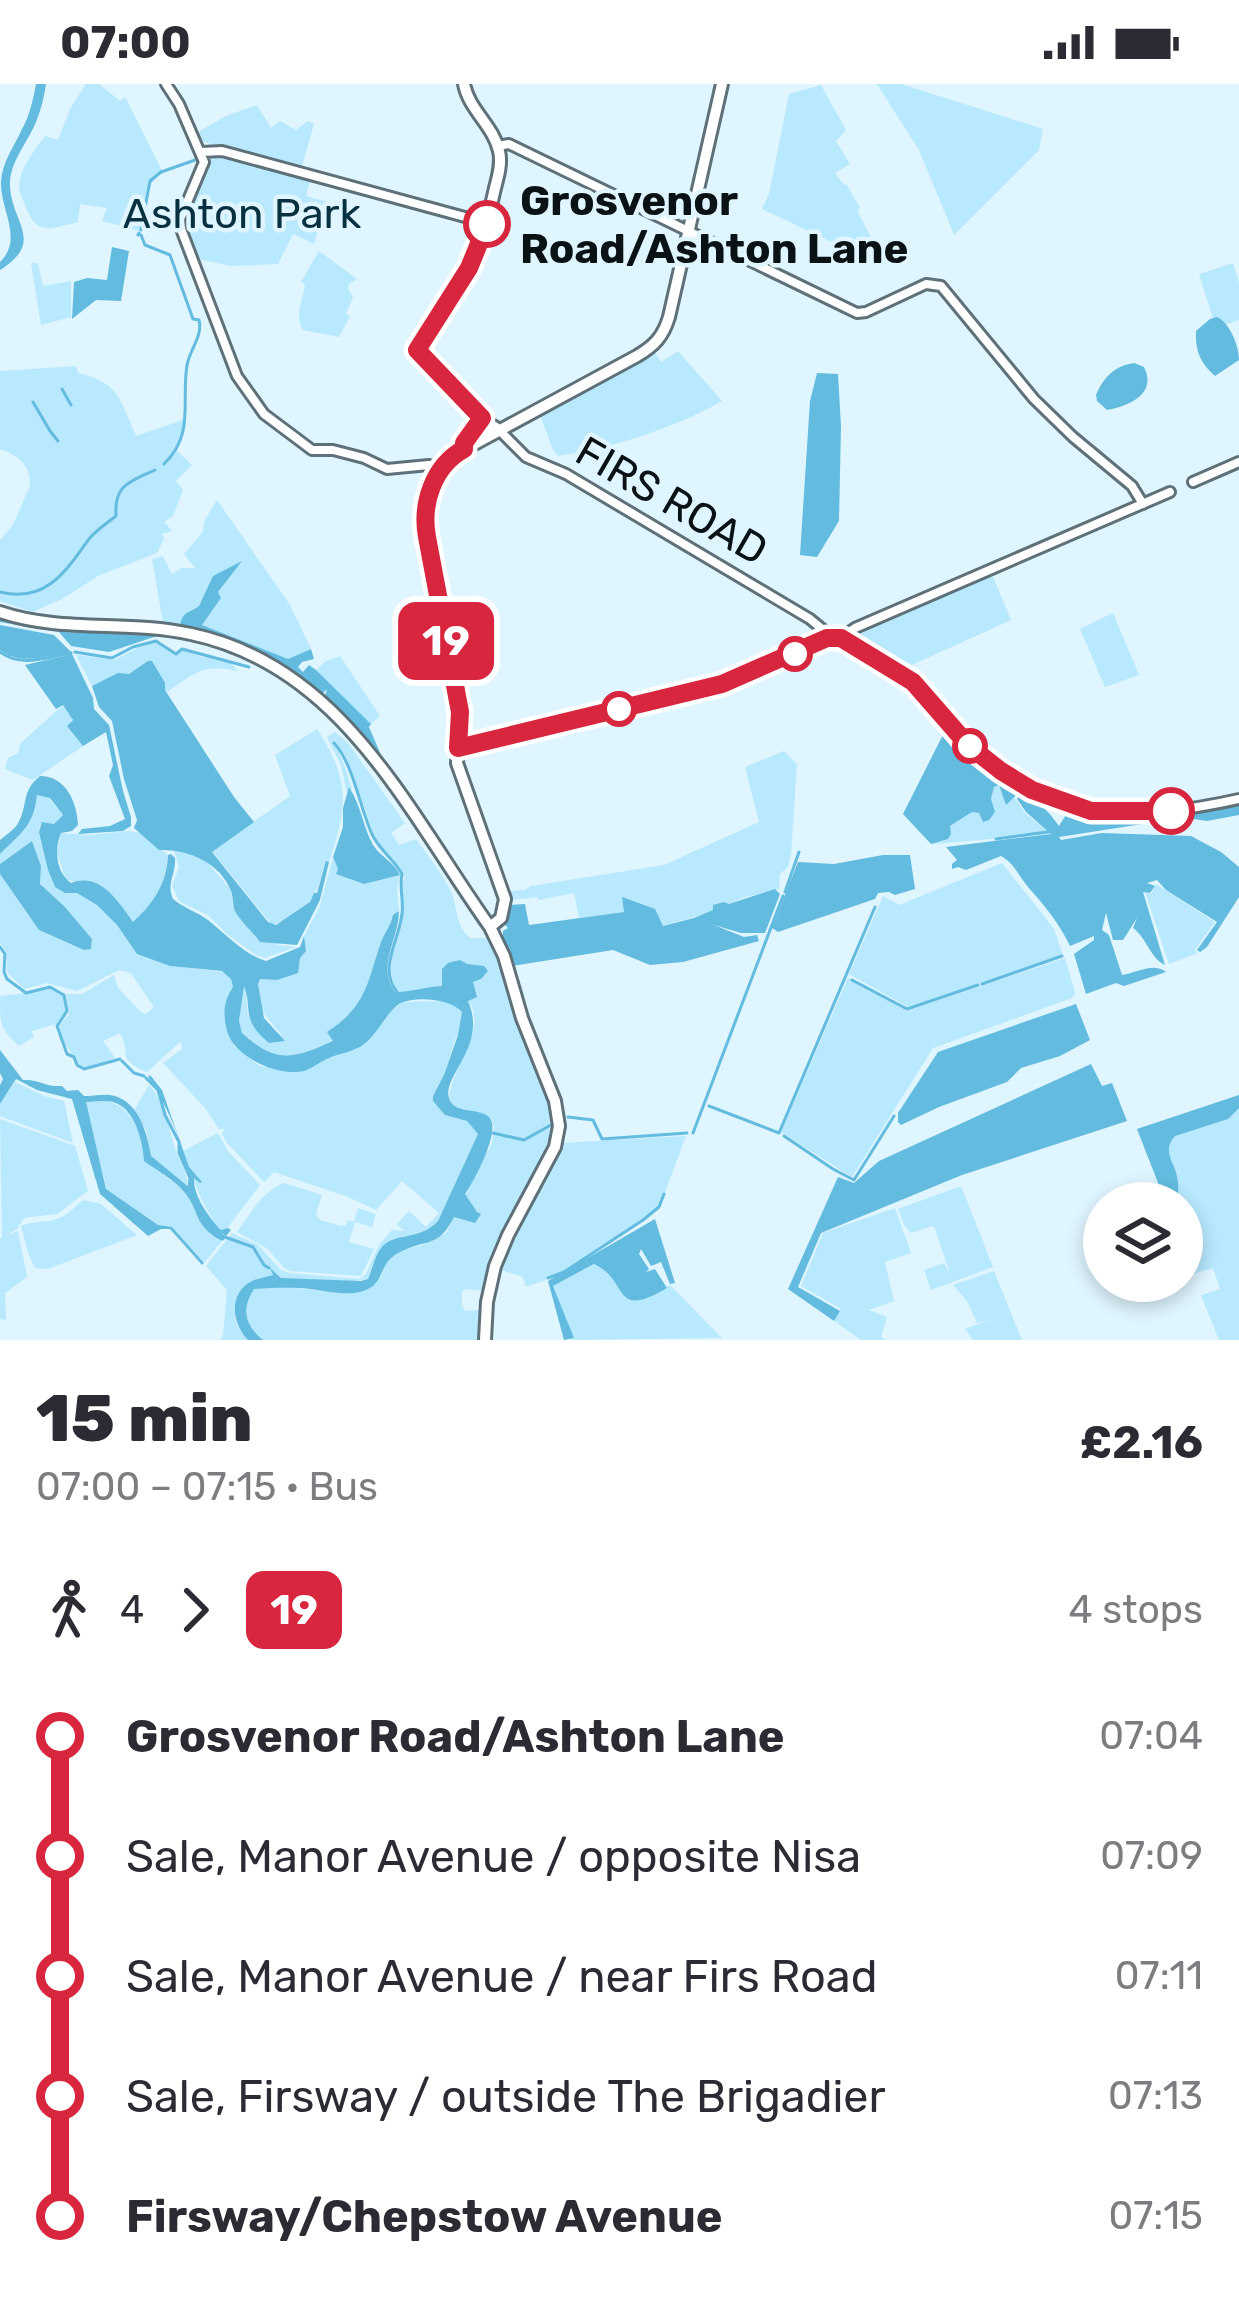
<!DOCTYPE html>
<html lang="en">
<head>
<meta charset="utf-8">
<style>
	body { margin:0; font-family:Rubik,sans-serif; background:#f7f7f7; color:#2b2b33; height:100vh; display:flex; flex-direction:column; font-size:45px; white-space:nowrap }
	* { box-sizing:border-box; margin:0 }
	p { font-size:39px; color:#7c7c81 }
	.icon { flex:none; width:66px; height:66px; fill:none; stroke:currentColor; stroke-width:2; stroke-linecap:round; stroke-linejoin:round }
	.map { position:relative; height:1256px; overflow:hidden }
	.sheet { display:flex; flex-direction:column; background:#fff; flex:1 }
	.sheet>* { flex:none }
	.badge { padding:0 24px; border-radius:18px; font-size:42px; line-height:78px }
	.fabs { position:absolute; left:1083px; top:1098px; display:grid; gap:24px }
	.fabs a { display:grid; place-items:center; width:120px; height:120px; border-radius:50%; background:#fff; box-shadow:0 6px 18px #0003; font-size:60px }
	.map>.badge { position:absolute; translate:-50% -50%; box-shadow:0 0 0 6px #fff }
	.legs { display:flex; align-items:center; gap:18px; height:132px; padding:0 36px; font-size:39px }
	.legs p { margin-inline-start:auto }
	.headline { display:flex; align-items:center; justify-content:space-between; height:204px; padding:0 36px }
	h1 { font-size:66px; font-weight:800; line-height:90px }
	ul { padding:0 36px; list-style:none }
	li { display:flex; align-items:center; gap:42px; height:120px; font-size:45px }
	li i { display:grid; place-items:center; width:18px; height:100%; margin:0 15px; background:currentColor }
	li i::after { content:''; width:30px; height:30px; margin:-15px; border:9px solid; border-radius:50%; background:#fff }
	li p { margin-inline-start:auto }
	li:first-child i { background:linear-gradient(#0000 50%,currentColor 0) }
	li:last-child i { background:linear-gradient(currentColor 50%,#0000 0) }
	.status { display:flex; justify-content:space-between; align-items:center; height:84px; padding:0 60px; background:#fff; direction:ltr }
	.status svg { height:33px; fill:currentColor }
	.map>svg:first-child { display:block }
	.green { fill:#b8e9fe }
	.forest { fill:#63bcdf }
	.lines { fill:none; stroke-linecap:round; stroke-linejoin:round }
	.stream { stroke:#63bcdf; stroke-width:3 }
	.minor-casing { stroke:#5e7179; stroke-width:14 }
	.major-casing { stroke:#5e7179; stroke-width:16 }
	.minor { stroke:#fff; stroke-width:8 }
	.major { stroke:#fff; stroke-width:10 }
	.line-1-casing { stroke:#fff; stroke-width:27 }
	.line-1 { stroke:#d7263d; stroke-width:18 }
	.stop-1-dot { fill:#fff; stroke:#d7263d; stroke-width:6 }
	.labels { text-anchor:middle; stroke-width:9; stroke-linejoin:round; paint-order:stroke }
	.stop-label { font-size:42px; font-weight:bold; fill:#0a1215; stroke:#dff5ff; text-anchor:start }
	.park-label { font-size:42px; fill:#073140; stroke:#dff5ff }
	.street-label { font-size:42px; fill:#0a1215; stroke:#dff5ff }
</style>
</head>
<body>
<div class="status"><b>07:00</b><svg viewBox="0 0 49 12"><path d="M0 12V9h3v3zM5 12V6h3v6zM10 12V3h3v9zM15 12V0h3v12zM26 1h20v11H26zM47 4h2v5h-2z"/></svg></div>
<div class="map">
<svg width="1239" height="1256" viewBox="0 0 1239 1256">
	<rect width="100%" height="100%" fill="#dff5ff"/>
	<path class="green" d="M86,0H99L120,17L125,13L162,87L150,101L140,147L102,137L107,124L80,120L78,138C45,146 36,152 23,116C20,106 18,107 20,96C22,81 36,65 45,52L58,56L71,23Z
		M877,0H901L1043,45L1039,66L954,151L919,66Z
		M821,1L846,46L836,57L850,80L835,89L843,100L847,101L860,124L857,126L879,169L859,171L762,125L769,110L789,10Z
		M257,21L271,44L280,37L296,46L308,37L314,40L301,85L201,57L195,50L226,32Z
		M218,68L311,93L306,112L327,118L314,160L293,150L278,180L231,182L198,175C171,137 194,110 211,73Z
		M319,167L357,195L349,200L348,205L353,213L346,230L350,232L339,253L303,246C294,231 303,216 305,200L301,198Z
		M31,179H38L43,202L71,197V233L41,241Z
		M1233,179L1239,199V236L1216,244L1199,190Z
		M653,266L661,278L678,267L722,317C673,345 614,363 558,372L553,366L539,328Z
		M76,282L78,289C120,299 120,316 136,352L183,336V347L176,366L192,381L176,397L183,406L173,432L164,438L172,447L162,450L164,455L157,469L98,492L62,515L32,528L0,517V456L13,441L30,402C31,381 18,371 0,365V287Z
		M217,416L290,521L311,565L288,575L202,541L221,514L218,508L224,500L214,492L199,522L180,543L104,538L163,539L152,475L163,472L172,490L182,484H195L184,470L202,449L205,436Z
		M992,490L1011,536L903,585L848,552Z
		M1113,529L1139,591L1105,603L1080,545Z
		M157,558L175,571L185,565L201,573L227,575L238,587C202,580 196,588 167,608C135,587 126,585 92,602L76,571L115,576L139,563Z
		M340,572L380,632L371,640L316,586L326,577Z
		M63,621L73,633L68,643L83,662L33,696L5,685L8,674L18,669L20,660Z
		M317,645C350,696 348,721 329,778H326C316,813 309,829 272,841L212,767L290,712L275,671Z
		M335,648L348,659L405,739L391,749L399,761L416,755C428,772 442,789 451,808C459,826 454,840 470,854H486L493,863L551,1014L554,1044L549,1065L486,1207L465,1205L462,1208V1221L465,1227L479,1226L481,1229V1256H263C245,1241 242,1225 253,1205L282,1203L351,1209L381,1194L386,1177L404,1165L420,1162L446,1149L492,1059L494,1043L491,1034C480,1028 465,1029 455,1023C432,1007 492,950 469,918C462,909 449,901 441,893L443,902C427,903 413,911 398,907C377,876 412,839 400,805L405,793C398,778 383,768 376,754C362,725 354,677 333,656C341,672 347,687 352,706L349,704L347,710L341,681L327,653Z
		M784,667L797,680L791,770L788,783L780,790L779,805L742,814L719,826L662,842L625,828L579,834L574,809L539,816L537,813L510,816L508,807L525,806L531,802L664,781L759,738L745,683Z
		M999,701L1007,720L1014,713L1025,729L1051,750L931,760L948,755L950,742L972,728L979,729L991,715L993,703Z
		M37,711L47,712L63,731L54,740L43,738L40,742L48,786L55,803L65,809H77L97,821L117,841L137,870L170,882L224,888L231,895L233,903L234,962L260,982L304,987L328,974L356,966L393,925L403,918L443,917L454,920L462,929L458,951L456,953L444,991L445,1031L467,1037L478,1050L475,1059L438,1137C418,1158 392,1147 379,1167C374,1175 371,1186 368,1195L348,1198L281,1194L274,1188L271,1193L257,1195C239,1217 223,1230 248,1256H220L223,1251L227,1206L206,1182L232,1149L258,1161L280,1185L289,1189L360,1195L366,1190L379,1161L392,1146L404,1147L397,1140L409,1127L426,1143L439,1129L402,1097L376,1126L348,1113L274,1088L264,1098L227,1059L222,1050L224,1045H219L205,1024L163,979L182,965L181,957L147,988C114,973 133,973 120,949L103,957L115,974L85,984L78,980C72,966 61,960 58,943L69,930L66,910H82L114,891L118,904L141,928L146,930L154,923L131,889L119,886L77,907L47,899L24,905L7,888V870L0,859V790L39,846L84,866H87L92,860L91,855L64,822L40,800L41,782L32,757L0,780V770C20,750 35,742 37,711Z
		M129,747L141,749L168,771C166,800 153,819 133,839C116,813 96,800 66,796L57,768L61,749L89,751Z
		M174,767L204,774L230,805L235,826L277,861L296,863L265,874L256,871L228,851L208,831L180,818L172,802L179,783Z
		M333,773C348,809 370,798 400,791L397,806L399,827L393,831C390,841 385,848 381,858C367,899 367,922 328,948L334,957C293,975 276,980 242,949L239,937L244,892L248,931L283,952C265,932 255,924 259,895L278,896L306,867L304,852L320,822Z
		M1002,779L1054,845L1063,871L908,923L849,890L883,812L899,821Z
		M1156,800L1215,838L1195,866L1198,869L1169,880L1145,808L1151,810Z
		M1065,874L1075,909L1072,914L933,964L852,1093L781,1048L848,894L907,927Z
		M50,904L64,912L66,927L56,940L32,947L34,953L19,962C0,944 0,941 0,912L35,908Z
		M15,998L44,1012L64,1017L73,1059L0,1032V1020Z
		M149,1001C165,1018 168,1042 175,1064C179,1078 187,1086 188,1101C176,1098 161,1081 150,1072L146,1046L134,1027Z
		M1239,1011V1256H1219L1201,1211L1220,1205L1213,1184L1193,1190L1182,1162V1119H1166L1137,1045Z
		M107,1017C133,1023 143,1052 144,1077C156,1087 175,1097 185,1109C201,1129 192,1140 222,1157L204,1179L172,1143L158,1141L107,1106L85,1018Z
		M0,1035L75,1062L88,1107L57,1130L24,1134L17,1145L5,1152L18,1147L27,1193L5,1209L6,1236L0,1235V1154H2Z
		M218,1049L228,1067L260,1101L225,1147L221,1146C201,1122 194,1096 183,1067Z
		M686,1052L659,1124L564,1187L547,1193L548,1195L526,1203L523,1193L498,1185L502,1170L562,1059Z
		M284,1099L322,1111L316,1130L320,1136L341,1142L346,1141L348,1136L354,1138L358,1124L376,1130L372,1143L355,1138L349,1158L374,1165L361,1192L290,1187L284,1184L268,1165L237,1148C250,1130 263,1107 284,1099Z
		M961,1102L993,1183L931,1206L924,1186L944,1179L950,1189L935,1145L933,1142L911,1149L904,1141L898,1125Z
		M83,1116L101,1120L137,1151L48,1185L35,1184L28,1169L21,1142C34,1136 46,1140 60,1134C69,1130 76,1122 83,1116Z
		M895,1124L911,1169L885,1178L894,1217L869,1226L887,1233L881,1253L886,1256H861L834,1237L841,1225L801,1202L823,1149Z
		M607,1179L645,1214L670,1201L722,1254L570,1256L573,1253L553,1202L595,1180Z
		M994,1187L1022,1256H973L965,1245L989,1236L977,1239L967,1217L953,1201Z"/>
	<path class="forest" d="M36,0H46C44,13 41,26 36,38C28,58 9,79 10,101C11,139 46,157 0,186V178C24,155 0,126 1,98C2,78 14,63 22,45C30,31 33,16 36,0Z
		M112,163L129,167L121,217L96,216L72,235L74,198L87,194L107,196Z
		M1217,233C1230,239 1239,262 1239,276L1215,292C1200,279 1195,266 1196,247L1210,235Z
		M1134,279L1144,283C1157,309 1131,322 1107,326L1097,317L1096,311C1104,293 1114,282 1134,279Z
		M817,289L838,290L841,342L839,437L817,473L800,471L810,317Z
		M242,477L218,508L221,514L202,541L288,575L311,565L314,575L302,578L298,583L303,588L309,581L316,586L371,640L369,643L387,685L359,648L325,612L327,605L322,610L262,571L180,543C182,527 188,530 199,522L213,492Z
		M0,531L63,545L61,548L163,550L109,568L71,562L59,548L0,538Z
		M0,541L54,551L71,568C47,572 21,582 0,566Z
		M72,570L93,614L94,625L109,641L123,707L131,733V742L123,747L78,750L82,745L110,742L125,735L109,692L113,681L106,648L83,662L67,642L73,636L63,621L56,625L25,581Z
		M148,577H152L165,599V606L234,713L254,738L212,768L268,838L276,841L310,818L314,809H317L326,777L329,778L320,816L297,861L260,858C253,848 241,838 235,827C233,822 233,812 231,807C220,778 187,765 159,766L134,744L137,736L124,695L112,637L99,623L92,602L118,589L129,590Z
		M948,641L966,661L1026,702L1006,721L999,701L994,703L991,715L995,728L989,736L983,738L979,729L972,728L950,742L951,750L948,755L931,760L903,730Z
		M40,692C66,692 77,718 78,741L72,747L61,749C54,765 56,789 71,799C100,788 118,817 133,838C153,820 167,799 168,771L171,770L175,774C176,790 166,800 173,815C184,824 197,828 208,836C227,851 243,870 266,877L300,863L304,852L306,867L300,874L298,889L277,896L260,895L258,900L264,934L285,957L269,959C240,935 253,925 244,902L239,937L242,949C276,980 293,975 333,957L327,948C367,922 367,899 381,858C385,848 391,841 393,831L399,827C399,855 376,882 395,908C411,908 425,903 442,902V885L448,879L460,876L467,880L484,882L488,887L481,895L473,898L477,913L468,917C488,962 442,992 449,1014C454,1031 478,1023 489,1033C502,1046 474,1097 465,1110L477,1128L481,1130L475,1139L454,1133C439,1163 428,1155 402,1167C377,1178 387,1197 366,1206C349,1213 328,1207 310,1205C291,1203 273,1204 254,1205C241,1225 245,1241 263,1256H248C231,1239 228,1207 254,1196C260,1194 267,1193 273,1191L270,1184L281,1194L361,1197L368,1195C372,1186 374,1175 379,1167C392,1146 417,1159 438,1137L478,1050L467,1037L445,1031L433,1017V1012L444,991L458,951L462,928C451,915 417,912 401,919C388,925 378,950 364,960C354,968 341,969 329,974C321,977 313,984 304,987C278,993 234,973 227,947C223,930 223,918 233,903L231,895L222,887L170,882L137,870L117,841L97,821L77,809H65L55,803L48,786L39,748L42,738L54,740L63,731L50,714L37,711C34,742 21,749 0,770V756C5,752 13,746 17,741C29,722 20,708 40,692Z
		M349,703C361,721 363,743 373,761C381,773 394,778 400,791L364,800L336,790L338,785L333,773L343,743V724Z
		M1021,709C1035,712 1050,729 1059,742L1069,726L1076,733H1085V729L1110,736L1239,720V731L1207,737L1187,734L1168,736L1059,753L1061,756L1102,749L1191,752L1221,768L1239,783V813L1207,863L1200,868L1197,866L1217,838L1166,806L1157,796L1147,799L1155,802L1150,809L1143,808L1165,881C1150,874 1147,854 1133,844L1137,834L1123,856H1113L1106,829L1102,846L1109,851L1122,891C1137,889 1153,878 1166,888L1124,902L1116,899L1086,910L1074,870L1094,856V852L1070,862C1059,839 1045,822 1028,803C1018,791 1015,780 1001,772L966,786L958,783L952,785V780L957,776L946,763L1051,750L1026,728L1017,715Z
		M32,757L41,782L40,800L64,822L92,855L91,865L84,866L39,846L0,790V780Z
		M883,771H910L915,805L895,811L889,808L878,809L875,815L778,848L772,844L798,778L834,780Z
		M775,805L780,810L765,849H741L714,841L744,853L757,851L759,857L683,878L650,881L613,866L512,882L503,859V847L508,844L504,840L509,821L525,820L529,841L624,828L622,813L655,825L663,842L694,834L713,826V821L724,818L729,820Z
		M1076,920L1090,956L1060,972L1021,984L1007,998L939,1023L901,1041L898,1038V1029L938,968Z
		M0,966L23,996C40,995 44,1003 62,1002L67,1007L78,1006L84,1012C93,1012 106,1009 115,1012C140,1020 147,1050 151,1072L190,1104C192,1087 183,1080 179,1066C178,1062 179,1059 179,1056C176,1042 156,1003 148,993L150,991L162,1006L189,1083L202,1098L200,1099L194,1094C193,1112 209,1133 221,1146L228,1144L231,1146L226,1152L213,1144L221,1153L226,1154L222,1157C192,1140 201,1129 185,1109C175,1096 156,1086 144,1077C143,1059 136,1029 118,1020C108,1015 96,1018 86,1018L106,1105L158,1141L172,1143L204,1179L202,1181L170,1145H161L148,1152L100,1110L72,1015L37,1006L16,995L0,1020V1001L3,995L0,989Z
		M1091,980L1102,1002L1112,999L1127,1037L962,1091L821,1149L798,1203L840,1227L834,1237L788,1205L838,1093L854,1099L879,1077Z
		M1239,1011V1024L1228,1035L1175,1052C1160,1069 1177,1079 1178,1099C1179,1105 1177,1112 1178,1119H1166L1137,1045Z
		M655,1135L675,1199L670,1200L661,1178L651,1182L641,1165L639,1170L649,1185L646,1188L655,1185L667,1204C611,1237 630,1196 594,1180L553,1202L574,1254L564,1256L548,1197Z"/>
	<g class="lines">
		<path class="stream" d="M141,146L150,97L161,88L198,75
			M138,151L139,149
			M141,151L145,161L170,171L193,235L199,236C203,252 190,265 187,281C181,319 195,350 164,380
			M62,305L71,321
			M33,318L50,347L58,357
			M0,508C44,519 64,490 86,459C93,448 106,440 116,432C114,401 129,398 155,386
			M0,568C21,584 47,573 71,569
			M75,568L112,574L133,563L156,557L176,570L182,565L249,583
			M334,659C353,679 360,724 372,750C379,766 394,775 402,790C399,805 404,816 402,830C399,857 378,884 397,908
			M996,755L1061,746L1178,735
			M991,759L1000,770
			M785,808L799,768
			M0,863L5,870L4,888L7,895L26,909L50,903L64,911L67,927L57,942L67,970L74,973L77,981L84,985L120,975
			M852,896L907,925L978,901
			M982,900L1062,872
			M122,977L134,989L144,992
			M146,994L158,1006L165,1031L179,1058V1069L190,1094L189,1104L205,1133L222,1152L253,1163L264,1181L269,1184
			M709,1022L779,1049L875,823
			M568,1033L593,1036L602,1055L687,1049
			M493,1049L524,1056L551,1041
			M693,1049L783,812
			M784,1052L833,1085L854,1096L894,1032
			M548,1194L564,1188L643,1136L659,1123L664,1110"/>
		<defs>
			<path id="minor" d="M166,0L179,20L204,78L180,135L181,145L237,292L264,330L312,366H333L364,374L387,385L429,381L440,384
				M497,62L509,60L857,229L866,228L926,200L941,202L1034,315L1073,353L1132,402L1143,420
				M201,68L222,67L487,139
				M499,346L526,373L566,390L810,535L827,549V554
				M1193,398L1239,378
				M840,554C866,571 897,583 919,604C937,621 951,643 968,661C1049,739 1136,738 1239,715
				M459,664L722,600L827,554H840L855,544L1170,408"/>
			<path id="major" d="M464,0C469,26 493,41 499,67C502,79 498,93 495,104C481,175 450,207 417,266L476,331L499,346
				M464,365V359L482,335
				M0,528C62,549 128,536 191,550C343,582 408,728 490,843L504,872L522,934L555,1017L559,1042L555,1063L508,1151L495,1182L487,1218L485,1256
				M490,843L501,834L505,815L457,679L460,629L425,444C424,418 434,388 454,371L637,272C654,262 663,253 669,233L722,0"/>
		</defs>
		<use href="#minor" class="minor-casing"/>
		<use href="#major" class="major-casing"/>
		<use href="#minor" class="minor"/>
		<use href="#major" class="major"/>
	</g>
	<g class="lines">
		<defs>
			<path id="line-1" d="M487,140L469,184L417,266L482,334L464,359V365C433,382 421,420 427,453L460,628L458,664L722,600L827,554H841L913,598L968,661L1001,687L1032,706L1091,727H1171"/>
		</defs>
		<use href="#line-1" class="line-1-casing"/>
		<use href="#line-1" class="line-1"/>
	</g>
	<g class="stop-1-dot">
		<circle cx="487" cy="140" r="21"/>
		<circle cx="795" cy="570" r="15"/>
		<circle cx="619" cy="625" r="15"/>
		<circle cx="970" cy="662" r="15"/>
		<circle cx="1171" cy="727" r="21"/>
	</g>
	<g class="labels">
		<g class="stop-label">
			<text x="520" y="131">Grosvenor<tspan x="520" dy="48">Road/Ashton Lane</tspan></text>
		</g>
		<g class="park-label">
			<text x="242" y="144">Ashton Park</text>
		</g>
		<g class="street-label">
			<text transform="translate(672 416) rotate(30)" y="15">FIRS ROAD</text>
		</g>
	</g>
</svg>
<div class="fabs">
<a><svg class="icon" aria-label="layers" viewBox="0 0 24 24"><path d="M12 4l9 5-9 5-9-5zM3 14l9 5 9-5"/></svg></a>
</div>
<b class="badge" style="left:446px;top:557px;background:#d7263d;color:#fff">19</b>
</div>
<section class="sheet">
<div class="headline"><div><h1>15 min</h1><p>07:00 – 07:15 · Bus</p></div><b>£2.16</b></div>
<div class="legs"><svg class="icon" aria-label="walk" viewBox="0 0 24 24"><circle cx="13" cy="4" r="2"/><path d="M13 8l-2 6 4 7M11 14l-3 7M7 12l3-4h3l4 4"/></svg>4<svg class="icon" aria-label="forward" viewBox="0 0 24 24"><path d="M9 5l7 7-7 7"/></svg><b class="badge" style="background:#d7263d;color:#fff">19</b><p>4 stops</p></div>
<ul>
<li><i style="color:#d7263d"></i><b>Grosvenor Road/Ashton Lane</b><p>07:04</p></li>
<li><i style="color:#d7263d"></i><span>Sale, Manor Avenue / opposite Nisa</span><p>07:09</p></li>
<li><i style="color:#d7263d"></i><span>Sale, Manor Avenue / near Firs Road</span><p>07:11</p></li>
<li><i style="color:#d7263d"></i><span>Sale, Firsway / outside The Brigadier</span><p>07:13</p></li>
<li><i style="color:#d7263d"></i><b>Firsway/Chepstow Avenue</b><p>07:15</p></li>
</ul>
</section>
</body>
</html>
